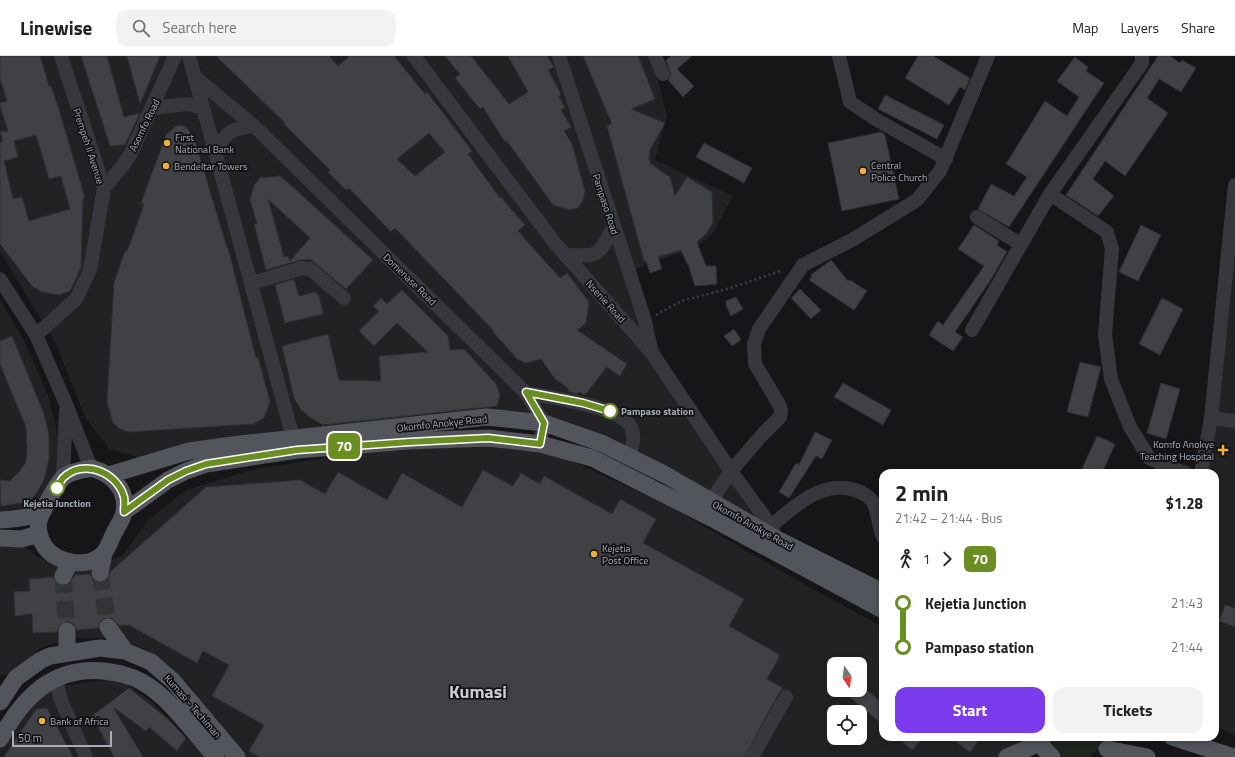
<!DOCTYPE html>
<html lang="en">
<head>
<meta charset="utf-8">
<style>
	body { margin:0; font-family:"Titillium Web",sans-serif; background:#f2f2f2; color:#222; height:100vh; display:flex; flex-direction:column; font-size:15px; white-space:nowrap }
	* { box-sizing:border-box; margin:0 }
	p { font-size:13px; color:#767676 }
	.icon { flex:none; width:22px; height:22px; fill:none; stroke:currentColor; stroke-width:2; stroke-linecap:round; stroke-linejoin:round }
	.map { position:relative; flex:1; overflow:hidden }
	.details { position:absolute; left:879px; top:413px; width:340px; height:272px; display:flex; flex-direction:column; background:#fff; border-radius:12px; box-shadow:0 2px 6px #0003 }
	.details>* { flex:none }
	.badge { padding:0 8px; border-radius:6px; font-size:14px; line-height:26px }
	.needle { width:26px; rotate:167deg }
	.tools { position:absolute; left:827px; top:601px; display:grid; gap:8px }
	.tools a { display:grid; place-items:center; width:40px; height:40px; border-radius:8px; background:#fff; box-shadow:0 2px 6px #0003; font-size:20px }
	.scale { position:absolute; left:12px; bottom:10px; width:100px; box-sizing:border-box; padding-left:4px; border:2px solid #a8adb8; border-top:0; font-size:11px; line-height:14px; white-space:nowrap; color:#a8adb8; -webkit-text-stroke:3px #111113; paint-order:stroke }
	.map>.badge { position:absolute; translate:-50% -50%; box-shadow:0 0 0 2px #fff }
	.legs { display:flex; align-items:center; gap:6px; height:44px; padding:0 16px; font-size:13px }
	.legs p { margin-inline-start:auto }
	.summary { display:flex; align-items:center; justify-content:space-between; height:68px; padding:0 16px }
	h1 { font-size:22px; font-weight:700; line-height:30px }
	.action { display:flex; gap:8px; margin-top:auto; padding:8px 16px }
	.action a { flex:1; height:46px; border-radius:12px; background:#7c3aed; color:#fff; font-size:16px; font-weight:700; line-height:46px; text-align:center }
	.action a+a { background:#f2f2f2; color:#222 }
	ul { padding:0 16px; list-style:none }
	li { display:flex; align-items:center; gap:14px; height:44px; font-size:15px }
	li i { display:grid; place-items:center; width:6px; height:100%; margin:0 5px; background:currentColor }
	li i::after { content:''; width:10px; height:10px; margin:-5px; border:3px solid; border-radius:50%; background:#fff }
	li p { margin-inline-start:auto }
	li:first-child i { background:linear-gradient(#0000 50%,currentColor 0) }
	li:last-child i { background:linear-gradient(currentColor 50%,#0000 0) }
	header { display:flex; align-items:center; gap:24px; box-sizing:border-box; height:56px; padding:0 20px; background:#fff; border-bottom:1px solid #e0e0e0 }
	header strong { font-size:19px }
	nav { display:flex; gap:22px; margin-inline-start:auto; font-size:14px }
	.search { width:280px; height:36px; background:#f2f2f2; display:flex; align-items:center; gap:10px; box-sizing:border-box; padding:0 14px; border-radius:12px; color:#767676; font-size:15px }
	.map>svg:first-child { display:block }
	.built { fill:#222225; fill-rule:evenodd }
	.green { fill:#1e261f }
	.building { fill:#404145; stroke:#303034; fill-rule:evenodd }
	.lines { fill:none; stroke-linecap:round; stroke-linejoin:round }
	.major-tunnel { stroke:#333438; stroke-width:17; stroke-dasharray:17 8; stroke-linecap:butt }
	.path { stroke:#3d3f44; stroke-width:2.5; stroke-dasharray:2 3; stroke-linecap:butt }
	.minor { stroke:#37383d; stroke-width:14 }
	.major { stroke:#53555c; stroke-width:17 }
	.line-1-casing { stroke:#fff; stroke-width:9 }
	.line-1 { stroke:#6b8e23; stroke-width:6 }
	.poi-dot { fill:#f2b134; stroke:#111113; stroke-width:1.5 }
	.stop-1-dot { fill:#fff; stroke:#6b8e23; stroke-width:2 }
	.labels { text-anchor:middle; stroke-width:3.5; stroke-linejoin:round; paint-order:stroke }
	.street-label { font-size:10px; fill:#a8adb8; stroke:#111113 }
	.poi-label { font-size:10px; fill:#a8adb8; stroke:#111113; text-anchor:start }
	.stop-label { font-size:10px; font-weight:bold; fill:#a8adb8; stroke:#111113; text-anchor:start }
	.town-label { font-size:18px; font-weight:bold; fill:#c9ccd4; stroke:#111113 }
</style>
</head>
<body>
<header>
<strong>Linewise</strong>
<div class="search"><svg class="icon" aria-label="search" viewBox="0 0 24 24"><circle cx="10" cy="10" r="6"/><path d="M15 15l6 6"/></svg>Search here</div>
<nav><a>Map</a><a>Layers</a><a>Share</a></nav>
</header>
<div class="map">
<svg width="1235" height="701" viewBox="0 0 1235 701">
	<rect width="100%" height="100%" fill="#161618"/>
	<path class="built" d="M0,0H652L667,60L655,104L733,140L712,179L693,193L645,208L629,218L677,335L777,476L623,394L511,359L141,402L109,393L85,361L55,286L0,196Z
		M1235,154V679L1215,670V417H1208Z
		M0,244L23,282L48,339L56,370L61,409L34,450L3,455L0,454Z
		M494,389L563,401L667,449L823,539L883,571V681H1021L1016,696L1001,701H244L232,691L188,628L145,593L117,582H74L40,592L16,616L1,620L0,623V478L14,482L38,501L65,514L96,511L124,498L146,466L186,434L255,413L358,397ZM834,608H860V634H834ZM834,656H860V682H834Z
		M118,622L151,645L206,701H0V691L28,648L56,631Z"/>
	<path class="green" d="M1048,681H1105L1099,693L1089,701H1063L1057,697Z"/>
	<path class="building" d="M0,0H40L49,30H51L60,57L85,142H83L81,212L70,235L59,239L42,236L32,230L0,188V87L3,85L0,76L8,75L0,50V47L7,45L0,23ZM36,79L49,123L61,120L70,153L29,165L22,141L13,143L4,105L18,101L14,85Z
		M81,0H107L124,61L140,57L125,89L110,90Z
		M127,0H160L140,48Z
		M216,0H329L338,10L350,0H394L425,38L427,36L472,95L468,98L500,142L501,141L525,169L518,175L560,222L567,217L589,246L586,267L577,274L627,308L620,320L607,311L585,339L579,336L577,338L567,335L569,333L555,323L541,303L526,307L517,303L493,276L494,275L395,172L391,176L349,132L346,134L328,116L330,114L284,68V66ZM429,77L445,96L415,120L397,103Z
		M445,0H471L509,48L528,36L508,0H547L554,11L548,14L561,38L559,40L565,52L561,54L571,71L564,75L572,88L585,135L583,144L578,152L570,154L553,149L507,85L505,86L483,51L480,53L455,22L460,18Z
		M583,0H638L655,43L631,53L665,67L650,94L649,104L651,108L670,121L675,140L687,121L712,136L713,166L707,177L697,186L706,210H716L717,228L695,230L688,208H687L681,194L658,201L662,213L650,217L646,205H644L607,70L612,68Z
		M671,0H692L677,13L694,30L683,41L668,24L671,18L666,4Z
		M918,0H933L970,22L965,34L960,31L949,49L905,22Z
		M1158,0H1170L1180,7L1182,4L1196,12L1181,36L1159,23L1147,42L1168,57L1125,120L1105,105L1093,123L1114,140L1098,160L1066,139Z
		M1075,1L1088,11L1086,15L1104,27L1009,171L978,153L991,128L1014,140L1027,121L1006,108L1045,45L1067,60L1079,41L1057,25Z
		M885,39L944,69L937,83L878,53Z
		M182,69L187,72L194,81L227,192H228L256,302L258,301L270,346L264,362L253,368L129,376L120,373L113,367L107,346L114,227L125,195H127L139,163L144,148L141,147L166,79L176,70Z
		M881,76L885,79L899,143L842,155L828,87Z
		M704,87L752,112L744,127L696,101Z
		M262,120V122L280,120L284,123L373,204L346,233L310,203L300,204L266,214L254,168L257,167L250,144L254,129ZM268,143L310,182L290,205L288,200L284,201Z
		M974,169L999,185L997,189L1007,196L990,225L955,276L963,281L953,295L929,279L938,265L943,269L984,210L958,193Z
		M1141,169L1161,179L1138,225L1119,216Z
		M831,204L848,225L850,224L867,235L854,254L809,224L812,221L811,219Z
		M294,223L299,240L315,236L319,240L323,258L285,267L275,229Z
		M800,233L821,254L811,263L791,242Z
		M402,234L448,280L450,294L464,293L496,328L500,339L497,350L323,369L311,362L301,354L294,342L282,290L328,278L339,324L381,325L379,300L428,296L397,267L374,290L359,275L379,255L373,250L381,242L387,248Z
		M736,241L743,253L731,260L726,249V245Z
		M1162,242L1183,253L1160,299L1139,288Z
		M734,273L741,284L732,290L724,280Z
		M12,280L44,358L49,379V403L44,424L36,438L28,446L1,450L0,424L10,425L19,416L26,406L27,392L26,371L0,308V285Z
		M1080,306L1101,311L1088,361L1067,356Z
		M843,327L891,354L883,369L834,341Z
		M1161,327L1180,333L1166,383L1147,377Z
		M815,376L832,384L822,403L816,400L789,442L779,436L796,407L799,409Z
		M1097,380L1115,388L1102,417H1080Z
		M483,414L513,430L521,417L540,428L544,420L612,458L620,443L656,463L643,487L744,543L729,570L780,599L767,623L783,632L779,637L744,701H259L249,695L264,669L212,640L229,609L203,595L197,607L129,569L120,570L112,562L102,563L98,572L77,574L72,567L67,565L59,570L57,576L33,577L32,558L15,560L14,536L30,535L29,523L53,521L58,529L64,530L69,528L75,519L90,518L94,525L104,526L108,523L110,516L206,431L300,424L325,438L338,416L387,444L402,417L462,451Z
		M1225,549L1235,552V571L1219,565Z
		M129,632L168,663L186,682L177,695L149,671L146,675L113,651L143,701H114L92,660Z
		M841,634H867L883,648V669Z
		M47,652L73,701H4L36,653Z
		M897,681H924L912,694Z
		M949,681H981L970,696Z"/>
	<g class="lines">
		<path class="major-tunnel" d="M100,517L108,571
			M63,520L67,575"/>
		<path class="path" d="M656,259L681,245L727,233L783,214"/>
		<path class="minor" d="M189,0L293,382
			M414,0L554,186L652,297L731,415L771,470L778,487
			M559,0L645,265L651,294
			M655,0L663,18
			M839,0L850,46L877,64L946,103
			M196,22L254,70L526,337L544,367L540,388
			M153,52L188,48L203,52
			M215,95C227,75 231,73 254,70
			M104,132L124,108L131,97L175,0
			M1050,138L1107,176L1112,193L1105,279L1111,323L1130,371L1149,402L1173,413L1186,417
			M977,161L1020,188
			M565,199C599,200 597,202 613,172
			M0,223L36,279L66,348L91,412
			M252,227L302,212L310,213L344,242
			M972,274L1050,138L1142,7V0
			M36,279L76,243L90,214L104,132L61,0
			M526,337C548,341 620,350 631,371C636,382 632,390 629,401
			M1211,362L1235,365
			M1201,417L1211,362L1235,129
			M63,422L66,354
			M711,445L731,415L762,379L780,361L781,355L780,350L755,308L754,288L759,273L803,209L852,184L917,144L940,115L988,0
			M771,470C795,450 821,424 855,434C861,436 869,440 873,446C879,457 878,470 883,481
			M56,621L60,642L86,701
			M752,701L786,641"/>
		<path class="major" d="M91,412C111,417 128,433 124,456C123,463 117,471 114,477C111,483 108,492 104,497C89,513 57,508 45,491C40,484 37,473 39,465C41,456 58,425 65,420C73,415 82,414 91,412Z
			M109,419L189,395L240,388L487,361L544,367L601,387L664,418L777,483L883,536
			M124,456L168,424L186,415L206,408L297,394L409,385L488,382L540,388L592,402L715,464L883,554
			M0,464C15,463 30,462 44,454
			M0,482L21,483L39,478
			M100,517L104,497
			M63,520L70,507
			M108,571L125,595
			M67,575V596
			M0,646L16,622L41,604L50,600L100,592L125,595L151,606L173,625L237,701
			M1038,681L1045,694L1052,701
			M1172,681L1234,701
			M0,683C23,641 53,610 104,615C118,617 130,619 142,626C170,641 194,678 216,701
			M1107,693L1147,701
			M1007,701L1040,687"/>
	</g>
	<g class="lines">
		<defs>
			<path id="line-1" d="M57,432C59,429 61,424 63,422C83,402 117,416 124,441C125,445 124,451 124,456L168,424L186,415L206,408L297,394L410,386L488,382L540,388L544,367L526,336L583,347L610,355"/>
		</defs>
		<use href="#line-1" class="line-1-casing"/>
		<use href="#line-1" class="line-1"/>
	</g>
	<g class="poi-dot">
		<circle cx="167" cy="87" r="4"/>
		<circle cx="166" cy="110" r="4"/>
		<circle cx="863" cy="115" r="4"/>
		<path d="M1221 388h4v4h4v4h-4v4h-4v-4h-4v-4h4z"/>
		<circle cx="594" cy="498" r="4"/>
		<circle cx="42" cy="665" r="4"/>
	</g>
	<g class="stop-1-dot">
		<circle cx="610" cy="355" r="7"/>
		<circle cx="57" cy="432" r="7"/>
	</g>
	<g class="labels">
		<g class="street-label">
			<text transform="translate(144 69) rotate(-64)" y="4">Asomfo Road</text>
			<text transform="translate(89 90) rotate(72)" y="4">Prempeh II Avenue</text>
			<text transform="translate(606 148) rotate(72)" y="4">Pampaso Road</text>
			<text transform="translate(410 223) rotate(44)" y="4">Domenase Road</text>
			<text transform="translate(606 245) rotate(48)" y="4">Nsenie Road</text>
			<text transform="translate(442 367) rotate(-6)" y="4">Okomfo Anokye Road</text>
			<text transform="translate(753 469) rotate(29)" y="4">Okomfo Anokye Road</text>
			<text transform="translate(193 650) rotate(49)" y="4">Kumasi - Techiman</text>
		</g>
		<g class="poi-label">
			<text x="175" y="85">First<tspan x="175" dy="12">National Bank</tspan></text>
			<text x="871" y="113">Central<tspan x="871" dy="12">Police Church</tspan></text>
			<text x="174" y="114">Bendeltar Towers</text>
			<text x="1214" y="392" text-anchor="end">Komfo Anokye<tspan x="1214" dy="12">Teaching Hospital</tspan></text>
			<text x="602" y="496">Kejetia<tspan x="602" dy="12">Post Office</tspan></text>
			<text x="50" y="669">Bank of Africa</text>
		</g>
		<g class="stop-label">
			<text x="621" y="359">Pampaso station</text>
			<text x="57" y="451" text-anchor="middle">Kejetia Junction</text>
		</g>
		<g class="town-label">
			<text x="478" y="642">Kumasi</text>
		</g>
	</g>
</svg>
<div class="tools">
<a><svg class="needle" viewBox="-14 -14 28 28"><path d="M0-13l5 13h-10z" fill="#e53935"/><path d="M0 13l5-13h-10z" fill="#767676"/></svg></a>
<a><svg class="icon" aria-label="locate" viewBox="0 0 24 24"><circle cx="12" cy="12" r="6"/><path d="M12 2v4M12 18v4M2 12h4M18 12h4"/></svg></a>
</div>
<div class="scale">50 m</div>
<b class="badge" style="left:344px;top:390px;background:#6b8e23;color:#fff">70</b>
<section class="details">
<div class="summary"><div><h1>2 min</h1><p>21:42 – 21:44 · Bus</p></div><b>$1.28</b></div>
<div class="legs"><svg class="icon" aria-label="walk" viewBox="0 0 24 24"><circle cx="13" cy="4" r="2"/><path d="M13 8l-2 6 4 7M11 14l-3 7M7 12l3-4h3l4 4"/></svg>1<svg class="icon" aria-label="forward" viewBox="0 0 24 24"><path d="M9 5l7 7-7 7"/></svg><b class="badge" style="background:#6b8e23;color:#fff">70</b></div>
<ul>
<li><i style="color:#6b8e23"></i><b>Kejetia Junction</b><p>21:43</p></li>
<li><i style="color:#6b8e23"></i><b>Pampaso station</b><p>21:44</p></li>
</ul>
<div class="action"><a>Start</a><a>Tickets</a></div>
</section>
</div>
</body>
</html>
